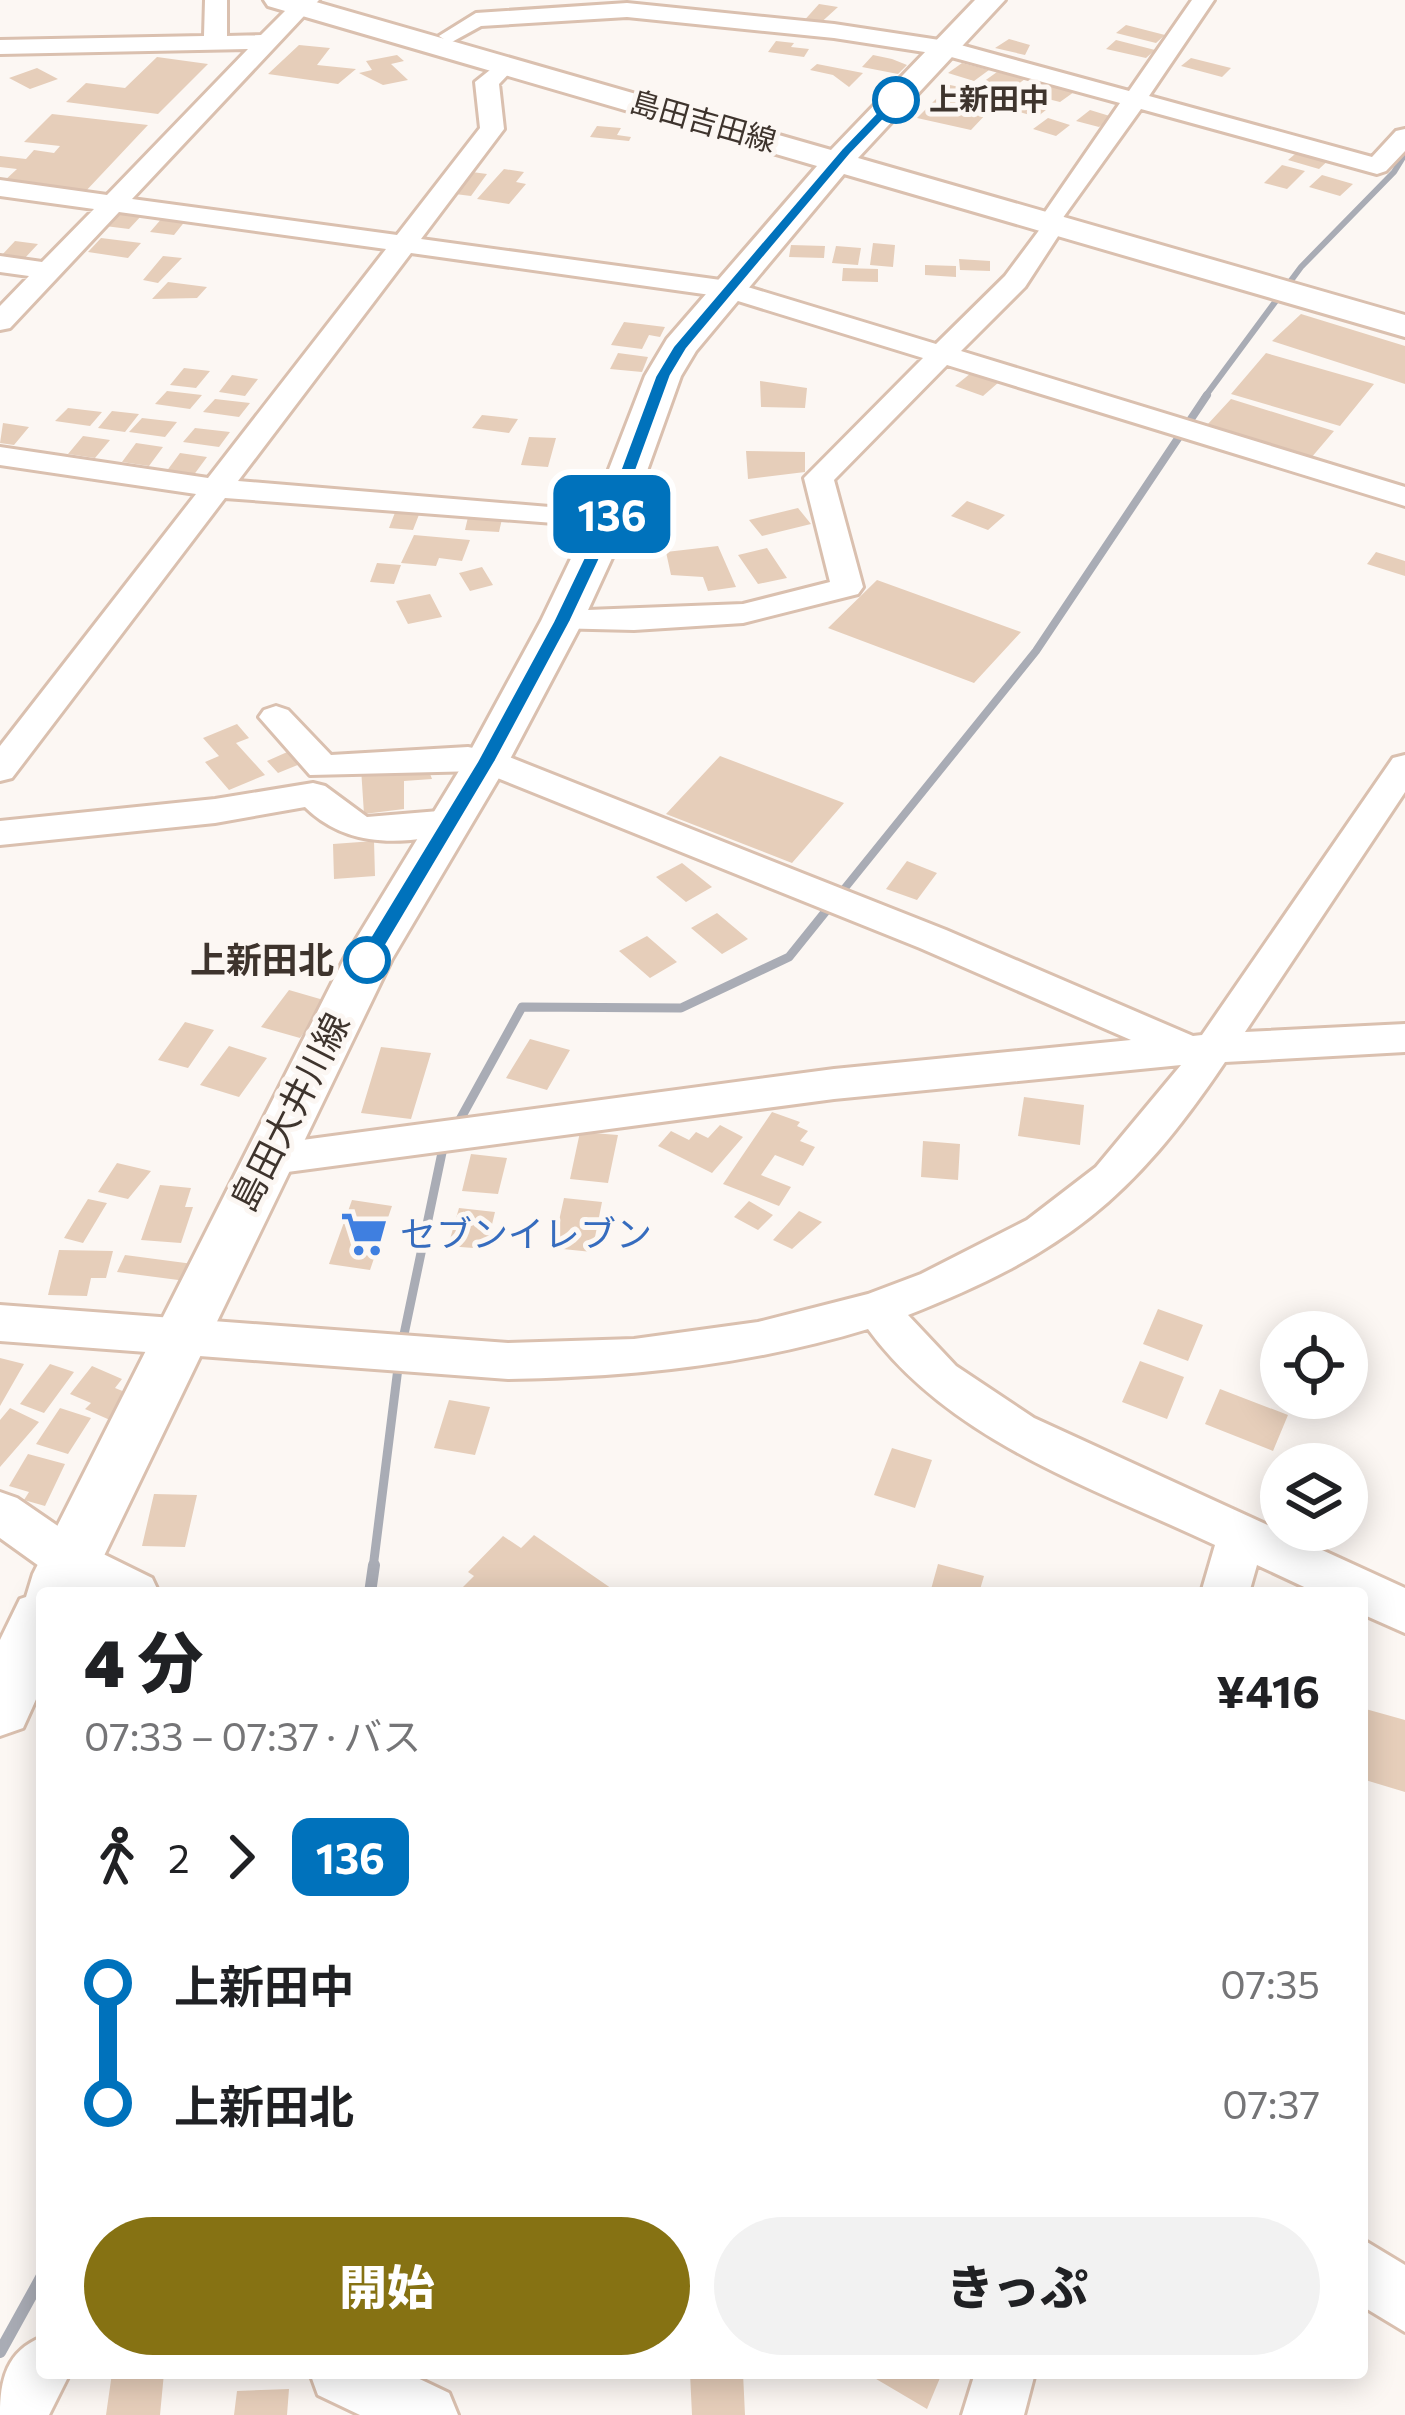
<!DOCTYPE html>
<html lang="ja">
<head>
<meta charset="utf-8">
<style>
	body { margin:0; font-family:Commissioner,"Noto Sans JP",sans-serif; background:#f2f2f2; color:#202124; height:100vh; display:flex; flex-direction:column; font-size:45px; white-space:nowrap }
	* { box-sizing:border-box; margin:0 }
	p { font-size:39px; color:#757577 }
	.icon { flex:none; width:66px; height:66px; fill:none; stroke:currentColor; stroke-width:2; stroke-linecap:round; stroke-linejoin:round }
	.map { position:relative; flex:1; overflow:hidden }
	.drawer { position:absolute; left:36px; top:1587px; width:1332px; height:792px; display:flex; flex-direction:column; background:#fff; border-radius:12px; box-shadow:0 6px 30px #0003 }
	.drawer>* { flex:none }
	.badge { padding:0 24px; border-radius:18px; font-size:42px; line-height:78px }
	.controls { position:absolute; left:1260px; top:1311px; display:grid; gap:24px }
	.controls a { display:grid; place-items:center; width:108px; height:108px; border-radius:50%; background:#fff; box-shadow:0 6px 30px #0003; font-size:60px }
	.map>.badge { position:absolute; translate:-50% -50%; box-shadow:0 0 0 6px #fff }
	.legs { display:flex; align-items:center; gap:18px; height:132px; padding:0 48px; font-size:39px }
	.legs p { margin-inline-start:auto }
	.summary { display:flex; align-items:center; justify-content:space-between; height:204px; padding:0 48px }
	h1 { font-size:66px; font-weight:800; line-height:90px }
	.action { display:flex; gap:24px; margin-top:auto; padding:24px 48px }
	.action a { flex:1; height:138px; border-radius:72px; background:#867213; color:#fff; font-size:48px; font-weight:800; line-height:138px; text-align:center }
	.action a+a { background:#f2f2f2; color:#202124 }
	ul { padding:0 48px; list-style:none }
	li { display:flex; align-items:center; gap:42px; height:120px; font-size:45px }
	li i { display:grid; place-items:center; width:18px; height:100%; margin:0 15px; background:currentColor }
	li i::after { content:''; width:30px; height:30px; margin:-15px; border:9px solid; border-radius:50%; background:#fff }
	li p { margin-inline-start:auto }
	li:first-child i { background:linear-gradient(#0000 50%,currentColor 0) }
	li:last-child i { background:linear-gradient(currentColor 50%,#0000 0) }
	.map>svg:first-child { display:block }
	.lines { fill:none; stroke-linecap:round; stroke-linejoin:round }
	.stream-far3 { stroke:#a9acb5; stroke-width:6 }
	.stream-far2 { stroke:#a9acb5; stroke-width:8 }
	.stream-far1 { stroke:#a9acb5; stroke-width:9 }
	.stream { stroke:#a9acb5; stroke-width:12 }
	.building { fill:#e6ceba }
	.minor-casing { stroke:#dac0af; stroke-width:6 }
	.major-casing { stroke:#dac0af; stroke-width:6 }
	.minor { fill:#fff; fill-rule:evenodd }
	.major { fill:#fff; fill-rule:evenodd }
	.line-1 { fill:#0072bc; stroke:#fff; stroke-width:3 }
	.stop-1-dot { fill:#fff; stroke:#0072bc; stroke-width:6 }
	.labels { text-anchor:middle; stroke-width:10; stroke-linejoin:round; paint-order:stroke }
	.far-stop-label { font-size:30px; font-weight:bold; fill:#3e342d; stroke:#fcf7f3; text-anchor:start }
	.far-street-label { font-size:30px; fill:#3e342d; stroke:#fcf7f3 }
	.stop-label { font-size:36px; font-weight:bold; fill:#3e342d; stroke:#fcf7f3; text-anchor:end }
	.street-label { font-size:36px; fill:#3e342d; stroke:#fcf7f3 }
	.shop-label { font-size:36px; fill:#366cbe; stroke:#fcf7f3; text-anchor:start }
</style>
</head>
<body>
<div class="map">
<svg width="1405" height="2415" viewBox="0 0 1405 2415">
	<rect width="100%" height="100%" fill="#fcf7f3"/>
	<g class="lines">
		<path class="stream-far3" d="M1204,398L1301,267L1394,172L1405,154"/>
		<path class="stream-far2" d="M828,909L1036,651L1207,395"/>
		<path class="stream-far1" d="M457,1125L522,1007L681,1008L789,957L830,906
			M402,1344L444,1143
			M373,1568L399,1360"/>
		<path class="stream" d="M370,1593L374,1565
			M0,2352L42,2276"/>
	</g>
	<path class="building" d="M819,4L838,7L816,27L801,24Z
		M1126,25L1165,35L1156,43L1116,33Z
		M1009,39L1030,45L1025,55L995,48Z
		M1116,40L1155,50L1146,58L1106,49Z
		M776,41L794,43L791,47L809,49L804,57L768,52Z
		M299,45L330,48L317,65L356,69L338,84L268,74Z
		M397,55L404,61L391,64L408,80L383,85L359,73L372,70L366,61Z
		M873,55L892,59L907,65L898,74L862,67Z
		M157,57L208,64L158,114L66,102L86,83L125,88Z
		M1191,58L1231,68L1222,77L1181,66Z
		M962,63L989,70L974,81L948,73Z
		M817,64L863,73L849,87L833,75L810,70Z
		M37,68L58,79L30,89L9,78Z
		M997,72L1025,79L1010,90L983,82Z
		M1046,84L1074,92L1060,102L1032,95Z
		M950,85L1003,96L971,130L917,118Z
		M1023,98L1051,106L1037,117L1009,109Z
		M1090,110L1113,117L1099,127L1076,121Z
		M52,114L148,125L84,193L3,182L17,169L0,167V156L26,159L34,150L54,153L60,146L24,142Z
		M1048,118L1070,125L1056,136L1033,129Z
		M597,126L621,128L617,135L631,137L629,141L590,137Z
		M1301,149L1332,157L1319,169L1288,160Z
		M1282,165L1305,171L1287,189L1264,183Z
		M504,169L524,172L516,182L526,184L509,204L477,199Z
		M472,172L487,174L471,196L455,194Z
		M1322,175L1353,184L1340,196L1309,187Z
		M118,212L142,215L129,229L105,226Z
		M163,217L186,220L174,235L150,232Z
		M101,238L141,243L128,258L88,252Z
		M15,241L38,244L24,259L1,256Z
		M873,243L895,245L893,267L870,265Z
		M791,245L825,246L824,258L789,257Z
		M836,246L861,248L858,265L832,263Z
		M163,256L182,258L158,283L143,280Z
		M959,259L990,261V271L960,270Z
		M925,265L956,266V277L925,275Z
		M843,268L878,269V282L842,281Z
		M168,282L207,287L197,298L152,299Z
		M1301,314L1405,346V384L1272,341Z
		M624,322L665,327L660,337L649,335L642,349L611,345Z
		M618,353L648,357L642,372L610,369Z
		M1266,353L1374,384L1340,426L1231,394Z
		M184,368L210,371L196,388L170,385Z
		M971,373L999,382L983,396L955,386Z
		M232,375L258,379L245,396L219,392Z
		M760,381L807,388L805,408L761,407Z
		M167,391L202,395L190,409L155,404Z
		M215,399L250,403L239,417L203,412Z
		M1231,399L1334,431L1311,458L1207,425Z
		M68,408L102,412L90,426L55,421Z
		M112,411L139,414L125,432L98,428Z
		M482,415L518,419L509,433L472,428Z
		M142,418L177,422L165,437L129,432Z
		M3,423L29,427L14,445L0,443Z
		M195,428L230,432L219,447L183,442Z
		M83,436L110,440L95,458L68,454Z
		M529,437L556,438L548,467L521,465Z
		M136,443L163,447L149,466L122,462Z
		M746,451L805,452V472L748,479Z
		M180,453L207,457L193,476L166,472Z
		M562,471L595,476L588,494L554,491Z
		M967,501L1005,515L988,530L951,516Z
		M798,508L811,524L762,536L749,520Z
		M396,510L420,512L413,530L389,528Z
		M468,517L502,519L499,532L465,530Z
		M414,535L470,540L462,561L439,558L436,566L401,563Z
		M718,546L736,587L708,591L703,577L671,575L666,552Z
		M767,548L787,578L758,584L738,555Z
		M1376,552L1405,561V576L1367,564Z
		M377,563L401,565L394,584L370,582Z
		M482,567L493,585L470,591L459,573Z
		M877,580L1021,632L974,683L828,628Z
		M430,594L442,617L408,624L396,601Z
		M237,724L249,738L236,743L265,775L229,790L205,762L219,756L203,738Z
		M294,749L305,762L278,773L267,761Z
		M720,756L844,803L792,863L666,814Z
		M426,763L432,779L404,781V809L364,814L361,768Z
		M374,841L375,876L334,879L333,844Z
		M907,861L937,873L917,900L886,889Z
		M682,863L712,887L686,902L656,877Z
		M717,913L748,939L722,954L691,928Z
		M647,936L677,962L650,978L619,951Z
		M289,990L327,1001L300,1038L261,1027Z
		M185,1022L214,1030L188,1068L158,1060Z
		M530,1039L570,1050L547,1090L506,1078Z
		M229,1046L267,1058L239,1097L200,1085Z
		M381,1047L431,1053L411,1119L361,1113Z
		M1024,1097L1084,1105L1080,1145L1018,1136Z
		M772,1112L800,1122L797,1126L808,1131L800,1141L815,1147L803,1166L775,1155L761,1175L791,1187L779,1206L723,1184Z
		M720,1125L743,1137L712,1173L658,1146L671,1131L689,1140L696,1132L708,1138Z
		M580,1132L618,1135L608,1183L570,1179Z
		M923,1141L960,1144L958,1180L921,1177Z
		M471,1154L507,1158L498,1194L462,1191Z
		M117,1163L151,1171L128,1199L98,1192Z
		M160,1185L191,1188L185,1207H193L181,1243L141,1240Z
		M564,1198L602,1202L592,1252L553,1248Z
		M88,1199L107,1203L83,1243L64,1238Z
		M352,1200L392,1206L370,1270L329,1264Z
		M749,1201L773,1215L758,1230L734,1217Z
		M459,1208L495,1212L486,1249L448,1246Z
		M799,1211L822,1222L792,1249L773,1240Z
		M59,1250L113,1251L106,1278H91L87,1296L48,1295Z
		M125,1255L193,1264L186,1281L117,1272Z
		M1158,1309L1203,1325L1188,1361L1143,1344Z
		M0,1358L24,1364L0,1406Z
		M1140,1361L1184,1377L1167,1419L1122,1402Z
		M50,1364L74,1372L44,1413L20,1404Z
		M92,1366L122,1379L115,1388L130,1394L110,1420L85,1409L91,1403L70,1394Z
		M1220,1389L1288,1415L1273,1451L1205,1424Z
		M449,1400L490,1407L475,1455L434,1448Z
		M10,1408L39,1422L0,1467V1420Z
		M60,1408L91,1418L68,1454L36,1444Z
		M892,1448L932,1460L915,1508L874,1495Z
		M28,1454L65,1464L45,1506L24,1500L29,1492L9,1486Z
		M154,1494L197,1495L185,1547L142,1546Z
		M534,1535L618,1593H457L474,1576L468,1572L503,1536L521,1548Z
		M938,1564L984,1576L979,1593H930Z
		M1362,1708L1405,1720V1792L1362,1779Z
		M112,2373H164L160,2415H106Z
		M690,2373H743L745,2415H692Z
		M866,2373H942L927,2409Z
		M289,2389L287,2415H234L237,2391Z"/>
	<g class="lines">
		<defs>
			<path id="minor" d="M205,0H227V36L261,35L296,0H319L132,199L397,235L480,128L475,82L505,58L517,65L499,84L504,129L421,239L728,281L936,344L1005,276L1049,217L1045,212L1120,103L944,55L834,38L627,17L481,26L450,43L439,36L476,13L627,3L834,24L946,41L1129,91L1192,0H1214L1149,96L1372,157L1396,131L1405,129V151L1386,171L1377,174L1141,109L1062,219L1066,224L1025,287L961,351L1405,487V506L947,365L834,480L863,587L858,594L743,623L634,630L551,628L546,621L562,611L743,604L830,582L804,478L923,358L725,297L411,253L238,481L609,512L620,514L624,521L620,528L225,498L12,778L0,781V746L196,494L0,465V447L208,478L386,249L119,212L10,328L0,330V306L29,276L0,272V256L42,262L94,209L0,196V180L107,195L248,49L0,54V40L204,36Z
				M276,706L288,710L331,755L468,747L499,753L946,930L1193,1036L1202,1035L1393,758L1405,755V792L1245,1032L1405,1024V1052L1225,1062C1132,1200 1063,1254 908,1315L956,1366L1034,1418L1405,1588V1633L1362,1614V1593H1317L1257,1565L1249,1593H1201L1215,1545C1092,1487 951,1442 868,1329C750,1365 631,1377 508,1379L0,1341V1305L508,1343L634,1339L758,1322L868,1294L921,1274L1027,1220L1096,1167L1181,1065L834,1099L265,1175L250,1171L244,1160L250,1149L265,1145L834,1069L1131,1040L920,948L480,771L310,775L259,717L264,710Z
				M313,783L325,786L367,817L451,810L464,814L469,822L464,830C407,845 349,850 305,807L215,823L0,845V821L215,799Z
				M0,1492L17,1498L87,1546L152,1578L159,1593H88L53,1576L0,1538Z
				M1362,2239L1405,2265V2332L1362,2306Z
				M42,2337V2373H70L49,2415H0C0,2379 7,2351 42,2337Z
				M310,2373H407L449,2393L458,2415H360L318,2395Z
				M975,2373H1035L1024,2415H962Z"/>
			<path id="major" d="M264,0H309L831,150L975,0H1005L858,158L1405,315V337L844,174L696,351L681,376L629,521L583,621L509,761L392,959L86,1593H42V1686L23,1728L0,1736V1640L20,1599L26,1597L33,1574L344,959L465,761L541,621L589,521L645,376L667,339L817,166L268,6Z"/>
		</defs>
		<use href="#minor" class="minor-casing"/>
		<use href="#major" class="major-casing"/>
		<use href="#minor" class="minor"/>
		<use href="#major" class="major"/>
	</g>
	<path class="line-1" d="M891,97L903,100L851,154L687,349L671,376L618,521L571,621L496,761L374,966H359L356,960L477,761L553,621L601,521L655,376L673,346L841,149Z"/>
	<defs>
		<symbol id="supermarket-bare" viewBox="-9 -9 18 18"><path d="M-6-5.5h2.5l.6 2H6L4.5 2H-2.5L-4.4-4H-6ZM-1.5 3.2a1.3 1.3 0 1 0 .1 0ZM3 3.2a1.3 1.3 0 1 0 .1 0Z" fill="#3f7fe0" stroke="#fcf7f3" stroke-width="2.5" paint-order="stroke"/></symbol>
	</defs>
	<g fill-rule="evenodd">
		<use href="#supermarket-bare" x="331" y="1201" width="66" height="66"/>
	</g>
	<g class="stop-1-dot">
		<circle cx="896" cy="100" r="21"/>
		<circle cx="367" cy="960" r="21"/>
	</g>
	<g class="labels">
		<g class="far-stop-label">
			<text x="929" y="110">上新田中</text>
		</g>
		<g class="far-street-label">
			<text transform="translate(703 122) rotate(16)" y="10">島田吉田線</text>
		</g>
		<g class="stop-label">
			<text x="334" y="973">上新田北</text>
		</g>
		<g class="street-label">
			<text transform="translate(290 1112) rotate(-63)" y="13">島田大井川線</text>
		</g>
		<g class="shop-label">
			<text x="400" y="1247">セブンイレブン</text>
		</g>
	</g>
</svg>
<div class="controls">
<a><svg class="icon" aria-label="locate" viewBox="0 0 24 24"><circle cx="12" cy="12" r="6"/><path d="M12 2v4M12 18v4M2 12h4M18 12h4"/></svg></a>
<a><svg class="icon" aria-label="layers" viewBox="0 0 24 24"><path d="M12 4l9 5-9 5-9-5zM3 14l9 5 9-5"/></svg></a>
</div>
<b class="badge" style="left:612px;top:514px;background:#0072bc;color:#fff">136</b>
<section class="drawer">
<div class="summary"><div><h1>4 分</h1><p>07:33 – 07:37 · バス</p></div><b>¥416</b></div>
<div class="legs"><svg class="icon" aria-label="walk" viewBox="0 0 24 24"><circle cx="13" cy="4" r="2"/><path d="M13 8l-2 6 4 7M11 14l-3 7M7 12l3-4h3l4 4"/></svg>2<svg class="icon" aria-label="forward" viewBox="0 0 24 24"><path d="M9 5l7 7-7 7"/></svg><b class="badge" style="background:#0072bc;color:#fff">136</b></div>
<ul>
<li><i style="color:#0072bc"></i><b>上新田中</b><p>07:35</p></li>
<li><i style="color:#0072bc"></i><b>上新田北</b><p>07:37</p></li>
</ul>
<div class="action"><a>開始</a><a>きっぷ</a></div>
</section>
</div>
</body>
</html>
